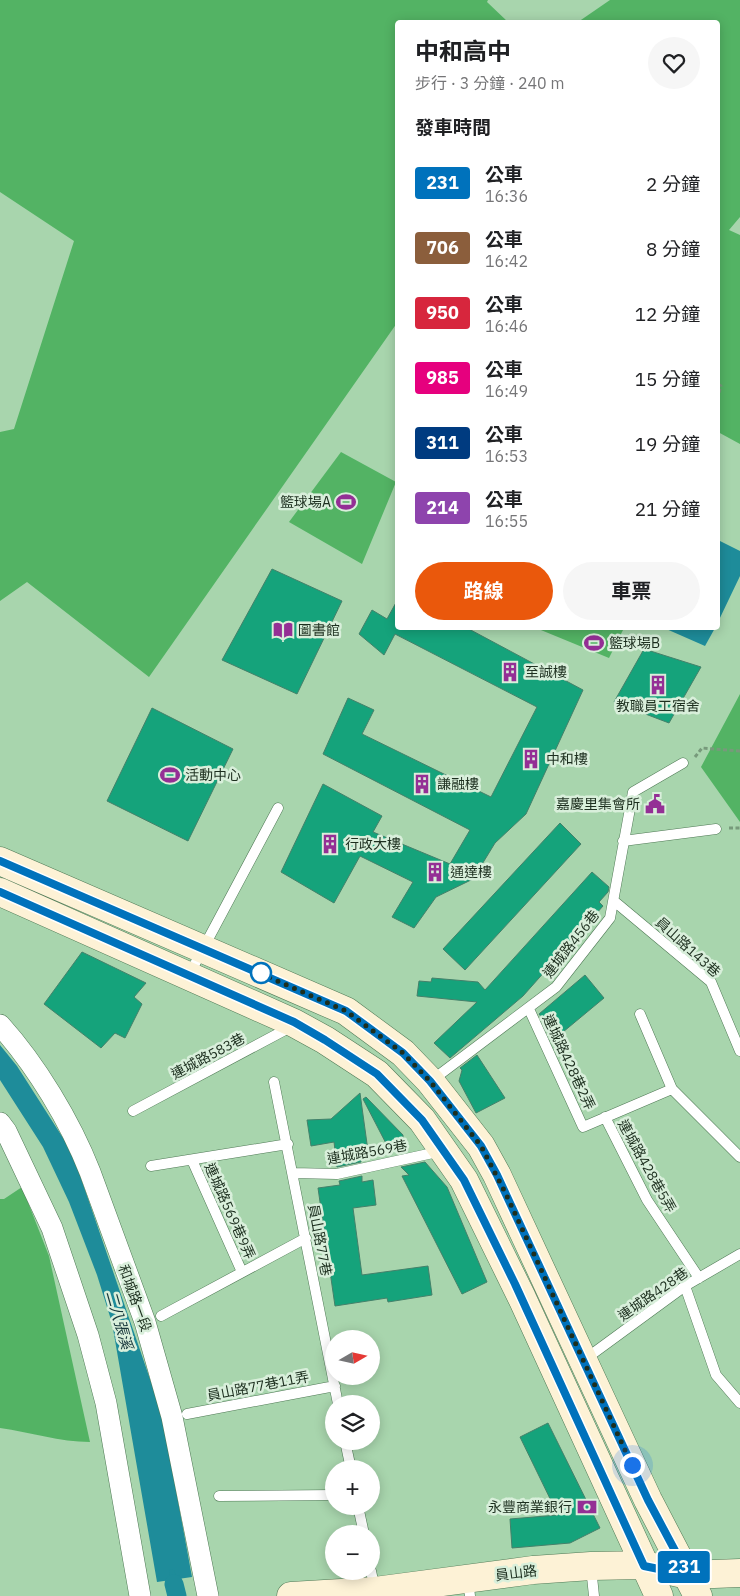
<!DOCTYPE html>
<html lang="zh-TW">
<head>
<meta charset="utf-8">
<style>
	body { margin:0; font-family:"IBM Plex Sans","Noto Sans TC",sans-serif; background:#f6f6f6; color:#202124; height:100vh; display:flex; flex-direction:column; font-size:19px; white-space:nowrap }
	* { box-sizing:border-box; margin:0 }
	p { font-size:16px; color:#757577 }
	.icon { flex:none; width:28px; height:28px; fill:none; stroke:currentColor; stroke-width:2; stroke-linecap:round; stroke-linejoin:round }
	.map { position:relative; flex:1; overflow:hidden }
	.side { position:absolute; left:395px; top:20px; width:325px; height:610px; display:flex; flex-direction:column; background:#fff; border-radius:5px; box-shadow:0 2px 12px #0003 }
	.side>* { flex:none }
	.badge { padding:0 10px; border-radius:4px; font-size:18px; line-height:32px }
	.needle { width:32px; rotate:81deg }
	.fabs { position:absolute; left:325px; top:1330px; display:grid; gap:10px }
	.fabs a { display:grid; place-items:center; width:55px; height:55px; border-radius:50%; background:#fff; box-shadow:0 2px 12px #0003; font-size:25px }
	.you { position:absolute; width:25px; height:25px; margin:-12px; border:4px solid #fff; border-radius:50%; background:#1a73e8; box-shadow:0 0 0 8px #1a73e833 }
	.map>.badge { position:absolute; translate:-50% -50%; box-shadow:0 0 0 2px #fff }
	h2 { padding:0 20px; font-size:19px; line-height:45px }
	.round { display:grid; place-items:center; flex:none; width:52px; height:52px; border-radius:26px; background:#f6f6f6 }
	.head { display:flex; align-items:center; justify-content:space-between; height:85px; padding:0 20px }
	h1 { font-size:24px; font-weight:700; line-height:38px }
	.action { display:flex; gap:10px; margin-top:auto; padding:10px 20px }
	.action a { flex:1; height:58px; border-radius:30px; background:#ea580c; color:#fff; font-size:20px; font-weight:700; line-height:58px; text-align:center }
	.action a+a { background:#f6f6f6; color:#202124 }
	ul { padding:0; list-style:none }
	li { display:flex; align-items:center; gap:15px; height:65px; padding:0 20px }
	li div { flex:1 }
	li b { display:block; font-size:19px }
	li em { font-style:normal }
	li .badge { min-width:55px; font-weight:700; text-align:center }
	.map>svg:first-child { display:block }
	.green { fill:#53b364 }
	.water { fill:#1e8c9a }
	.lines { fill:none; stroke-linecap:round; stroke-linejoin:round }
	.stream { stroke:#1e8c9a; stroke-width:5.5 }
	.canal { stroke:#1e8c9a; stroke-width:19 }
	.building { fill:#15a37b; stroke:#44816a }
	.lane-casing { stroke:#4f7955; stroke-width:11 }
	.street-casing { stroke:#4f7955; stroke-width:22 }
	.secondary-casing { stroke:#4f7955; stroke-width:29 }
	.path { stroke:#779a7b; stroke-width:3; stroke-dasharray:4 2.5; stroke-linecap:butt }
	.lane { stroke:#fff; stroke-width:10 }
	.street { stroke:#fff; stroke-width:21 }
	.secondary { stroke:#fdf2d6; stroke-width:28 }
	.line-casing { stroke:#fff; stroke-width:11 }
	.line { stroke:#0072bc; stroke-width:8 }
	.walk { stroke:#1d2f1f; stroke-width:5; stroke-dasharray:0 9 }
	.stop-dot { fill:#fff; stroke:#0072bc; stroke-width:2.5 }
	.labels { text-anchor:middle; stroke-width:5; stroke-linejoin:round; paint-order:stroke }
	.poi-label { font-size:14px; fill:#1d2f1f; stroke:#d9efdb; text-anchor:start }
	.street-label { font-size:14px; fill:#1d2f1f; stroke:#d9efdb }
	.water-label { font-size:15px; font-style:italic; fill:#17363a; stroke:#d9efdb }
</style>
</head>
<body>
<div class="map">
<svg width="740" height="1596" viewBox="0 0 740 1596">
	<rect width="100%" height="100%" fill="#a8d5ad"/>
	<path class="green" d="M0,0H488L487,2L508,22H398L397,323L149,677L27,582L0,601V432L14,429L74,241L0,192Z
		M610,0H740V217L729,230L740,235V444L718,432V22H578Z
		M341,452L396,482L362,564L289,522Z
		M536,628H624L609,658Z
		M740,694V822L701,767Z
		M22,1187L49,1256L90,1442C60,1442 30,1432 0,1428V1199H4Z"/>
	<path class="water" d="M718,540L740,551V576L718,622Z
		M664,628H715L705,646Z
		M0,1045L17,1066L72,1152L162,1414L192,1577L157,1582L112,1323L97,1275L69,1202L43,1147L0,1080Z"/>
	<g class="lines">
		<path class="stream" d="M172,1572L174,1584"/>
		<path class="canal" d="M174,1584L177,1596"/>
	</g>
	<path class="building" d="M272,569L342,601L297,694L222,660Z
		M398,599V628H467L583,690L526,814L495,843L473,879L436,897L414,928L392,917L413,882L360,856L334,903L281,872L323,784L382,816L373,832L450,864L470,830L323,754L348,698L374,710L362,734L491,797L537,707L395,634L384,655L359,634L372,610L387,619Z
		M644,649L701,667L669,723L614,702Z
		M152,708L233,749L188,841L107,801Z
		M560,823L581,844L465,970L443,949Z
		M592,872L609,887L608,892L599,902L603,906L523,996L450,1058L434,1043L477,1002L417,996L419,981L431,982L432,978L478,982L485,990Z
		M82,952L146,983L134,997L142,1004L125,1038L115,1033L101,1048L44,1004Z
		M585,975L604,998L557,1037L539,1014Z
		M477,1055L505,1098L476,1113L459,1081L462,1070L460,1068Z
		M360,1093L368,1151L361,1157V1162L337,1167L334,1142L311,1146L307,1120L331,1119Z
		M366,1097L403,1135V1141L391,1153L363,1099Z
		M425,1162L447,1187L487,1282L462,1294L402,1176L409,1175L401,1167Z
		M362,1176V1182L373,1180L376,1205L353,1208L362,1275L428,1266L432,1295L388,1302L387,1298L335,1306L318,1188L340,1185L339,1181Z
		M548,1423L600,1528L570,1543L512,1548L510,1519L558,1515L520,1437Z"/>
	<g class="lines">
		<defs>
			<path id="lane" d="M623,841L716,829
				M614,901L711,982L740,1051
				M189,975L278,808
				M529,1009L583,1127L672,1089L640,1014
				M431,1081L556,987L610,918L633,792L683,763
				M274,1082L338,1404
				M672,1089L740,1157
				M133,1111L285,1030L291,1025
				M605,1117L647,1200L699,1278
				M192,1160L242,1272
				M151,1166L288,1144
				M293,1173L337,1174L442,1151
				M685,1286L716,1375L740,1403
				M161,1316L306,1238
				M584,1360L685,1286L740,1254
				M187,1414L335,1386
				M345,1441L351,1469
				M219,1496L334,1495
				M358,1506L364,1534
				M591,1567L594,1596
				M371,1571L375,1590
				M468,1579L470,1596"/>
			<path id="street" d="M0,1025C36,1065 70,1121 90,1172L145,1322L172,1417L208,1596
				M0,1123L6,1131L52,1228L88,1335L106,1403L140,1596"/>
			<path id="secondary" d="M0,861L346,1011L403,1053L430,1081L481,1146L497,1175L648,1500L698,1596
				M0,892L294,1023L325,1040L377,1074L422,1120L464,1180L522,1298L659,1596
				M291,1596L375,1591L533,1570L591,1566L644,1565L688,1575L740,1573"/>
		</defs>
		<use href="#lane" class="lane-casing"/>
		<use href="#street" class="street-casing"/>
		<use href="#secondary" class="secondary-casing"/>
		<path class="path" d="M718,384L721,386L718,396
			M695,757L702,748L740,751
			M729,828H740"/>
		<use href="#lane" class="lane"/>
		<use href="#street" class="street"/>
		<use href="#secondary" class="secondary"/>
	</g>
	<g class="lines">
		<defs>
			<path id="line" d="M0,861L346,1011L403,1053L430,1081L481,1146L497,1175L648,1500L688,1575L644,1566L515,1284L464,1180L422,1120L377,1074L325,1040L294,1022L0,892"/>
		</defs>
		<use href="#line" class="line-casing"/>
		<use href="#line" class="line"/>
		<path class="walk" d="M261,973L257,972L346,1011L403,1053L430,1081L481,1146L505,1192L632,1465"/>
	</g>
	<defs>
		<symbol id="stadium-bare" viewBox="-9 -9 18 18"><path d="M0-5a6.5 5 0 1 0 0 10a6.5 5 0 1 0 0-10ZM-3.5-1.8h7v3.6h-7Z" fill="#942f95" stroke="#d9efdb" stroke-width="2.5" paint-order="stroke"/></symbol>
		<symbol id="library-bare" viewBox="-9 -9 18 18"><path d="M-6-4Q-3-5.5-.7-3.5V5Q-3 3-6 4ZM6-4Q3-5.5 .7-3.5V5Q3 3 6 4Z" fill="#942f95" stroke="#d9efdb" stroke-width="2.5" paint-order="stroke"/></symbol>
		<symbol id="building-bare" viewBox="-9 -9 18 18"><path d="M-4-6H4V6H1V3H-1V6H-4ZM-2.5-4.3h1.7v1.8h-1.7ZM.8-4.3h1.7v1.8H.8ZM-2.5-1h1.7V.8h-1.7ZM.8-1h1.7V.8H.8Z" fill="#942f95" stroke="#d9efdb" stroke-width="2.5" paint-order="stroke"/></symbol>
		<symbol id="civic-bare" viewBox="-9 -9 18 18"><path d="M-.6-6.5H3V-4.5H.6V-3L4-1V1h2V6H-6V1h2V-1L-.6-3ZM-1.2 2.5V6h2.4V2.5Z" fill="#942f95" stroke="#d9efdb" stroke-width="2.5" paint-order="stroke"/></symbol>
		<symbol id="bank-bare" viewBox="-9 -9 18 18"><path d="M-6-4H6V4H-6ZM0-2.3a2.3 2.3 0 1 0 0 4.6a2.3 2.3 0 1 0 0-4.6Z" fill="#942f95" stroke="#d9efdb" stroke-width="2.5" paint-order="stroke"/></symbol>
	</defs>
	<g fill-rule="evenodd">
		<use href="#stadium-bare" x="332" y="488" width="28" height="28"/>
		<use href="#library-bare" x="269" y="616" width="28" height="28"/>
		<use href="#stadium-bare" x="580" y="629" width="28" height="28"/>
		<use href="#building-bare" x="496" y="658" width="28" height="28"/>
		<use href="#building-bare" x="644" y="671" width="28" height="28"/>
		<use href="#building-bare" x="517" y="745" width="28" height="28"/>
		<use href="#stadium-bare" x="156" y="761" width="28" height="28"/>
		<use href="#building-bare" x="408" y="770" width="28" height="28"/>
		<use href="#civic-bare" x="641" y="790" width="28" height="28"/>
		<use href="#building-bare" x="316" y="830" width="28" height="28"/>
		<use href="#building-bare" x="421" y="858" width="28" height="28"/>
		<use href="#bank-bare" x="573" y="1493" width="28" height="28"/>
	</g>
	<circle class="stop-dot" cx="261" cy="973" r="10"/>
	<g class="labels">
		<g class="poi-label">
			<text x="331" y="507" text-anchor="end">籃球場A</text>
			<text x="298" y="635">圖書館</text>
			<text x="609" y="648">籃球場B</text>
			<text x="525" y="677">至誠樓</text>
			<text x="658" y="711" text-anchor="middle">教職員工宿舍</text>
			<text x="546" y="764">中和樓</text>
			<text x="185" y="780">活動中心</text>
			<text x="437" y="789">謙融樓</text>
			<text x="640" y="809" text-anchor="end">嘉慶里集會所</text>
			<text x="345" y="849">行政大樓</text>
			<text x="450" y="877">通達樓</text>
			<text x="572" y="1512" text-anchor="end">永豐商業銀行</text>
		</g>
		<g class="street-label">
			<text transform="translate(571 944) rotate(-52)" y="5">連城路456巷</text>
			<text transform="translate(688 947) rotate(42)" y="5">員山路143巷</text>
			<text transform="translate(208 1056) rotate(-28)" y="5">連城路583巷</text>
			<text transform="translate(569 1062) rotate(65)" y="5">連城路428巷2弄</text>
			<text transform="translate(367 1152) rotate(-10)" y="5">連城路569巷</text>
			<text transform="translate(647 1166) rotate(61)" y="5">連城路428巷5弄</text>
			<text transform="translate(230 1211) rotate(66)" y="5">連城路569巷9弄</text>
			<text transform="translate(320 1240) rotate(79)" y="5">員山路77巷</text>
			<text transform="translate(653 1294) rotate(-35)" y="5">連城路428巷</text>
			<text transform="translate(135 1298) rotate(70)" y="5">和城路一段</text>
			<text transform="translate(258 1386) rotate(-11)" y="5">員山路77巷11弄</text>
			<text transform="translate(516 1573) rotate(-7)" y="5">員山路</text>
		</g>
		<g class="water-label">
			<text transform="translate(119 1320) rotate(74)" y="5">二八張溪</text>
		</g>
	</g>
</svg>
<div class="fabs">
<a><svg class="needle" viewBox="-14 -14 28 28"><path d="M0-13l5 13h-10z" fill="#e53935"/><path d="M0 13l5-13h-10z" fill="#757577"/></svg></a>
<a><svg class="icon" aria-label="layers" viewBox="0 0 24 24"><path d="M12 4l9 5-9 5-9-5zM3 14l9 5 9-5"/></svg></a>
<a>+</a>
<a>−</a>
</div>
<div class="you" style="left:632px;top:1465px"></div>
<b class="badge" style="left:684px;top:1567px;background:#0072bc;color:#fff">231</b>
<section class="side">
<div class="head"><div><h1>中和高中</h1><p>步行 · 3 分鐘 · 240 m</p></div><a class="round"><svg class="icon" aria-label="heart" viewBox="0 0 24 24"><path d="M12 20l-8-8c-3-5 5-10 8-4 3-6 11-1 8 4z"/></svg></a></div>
<h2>發車時間</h2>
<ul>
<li><span class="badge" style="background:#0072bc;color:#fff">231</span><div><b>公車</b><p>16:36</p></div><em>2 分鐘</em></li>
<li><span class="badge" style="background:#8b5e3c;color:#fff">706</span><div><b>公車</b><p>16:42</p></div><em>8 分鐘</em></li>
<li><span class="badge" style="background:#d7263d;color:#fff">950</span><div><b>公車</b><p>16:46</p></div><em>12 分鐘</em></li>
<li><span class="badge" style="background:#e6007e;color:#fff">985</span><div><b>公車</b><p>16:49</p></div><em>15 分鐘</em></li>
<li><span class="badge" style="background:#003b80;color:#fff">311</span><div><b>公車</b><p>16:53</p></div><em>19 分鐘</em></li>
<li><span class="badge" style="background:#8e44ad;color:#fff">214</span><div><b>公車</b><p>16:55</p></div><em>21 分鐘</em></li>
</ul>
<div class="action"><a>路線</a><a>車票</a></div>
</section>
</div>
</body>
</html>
